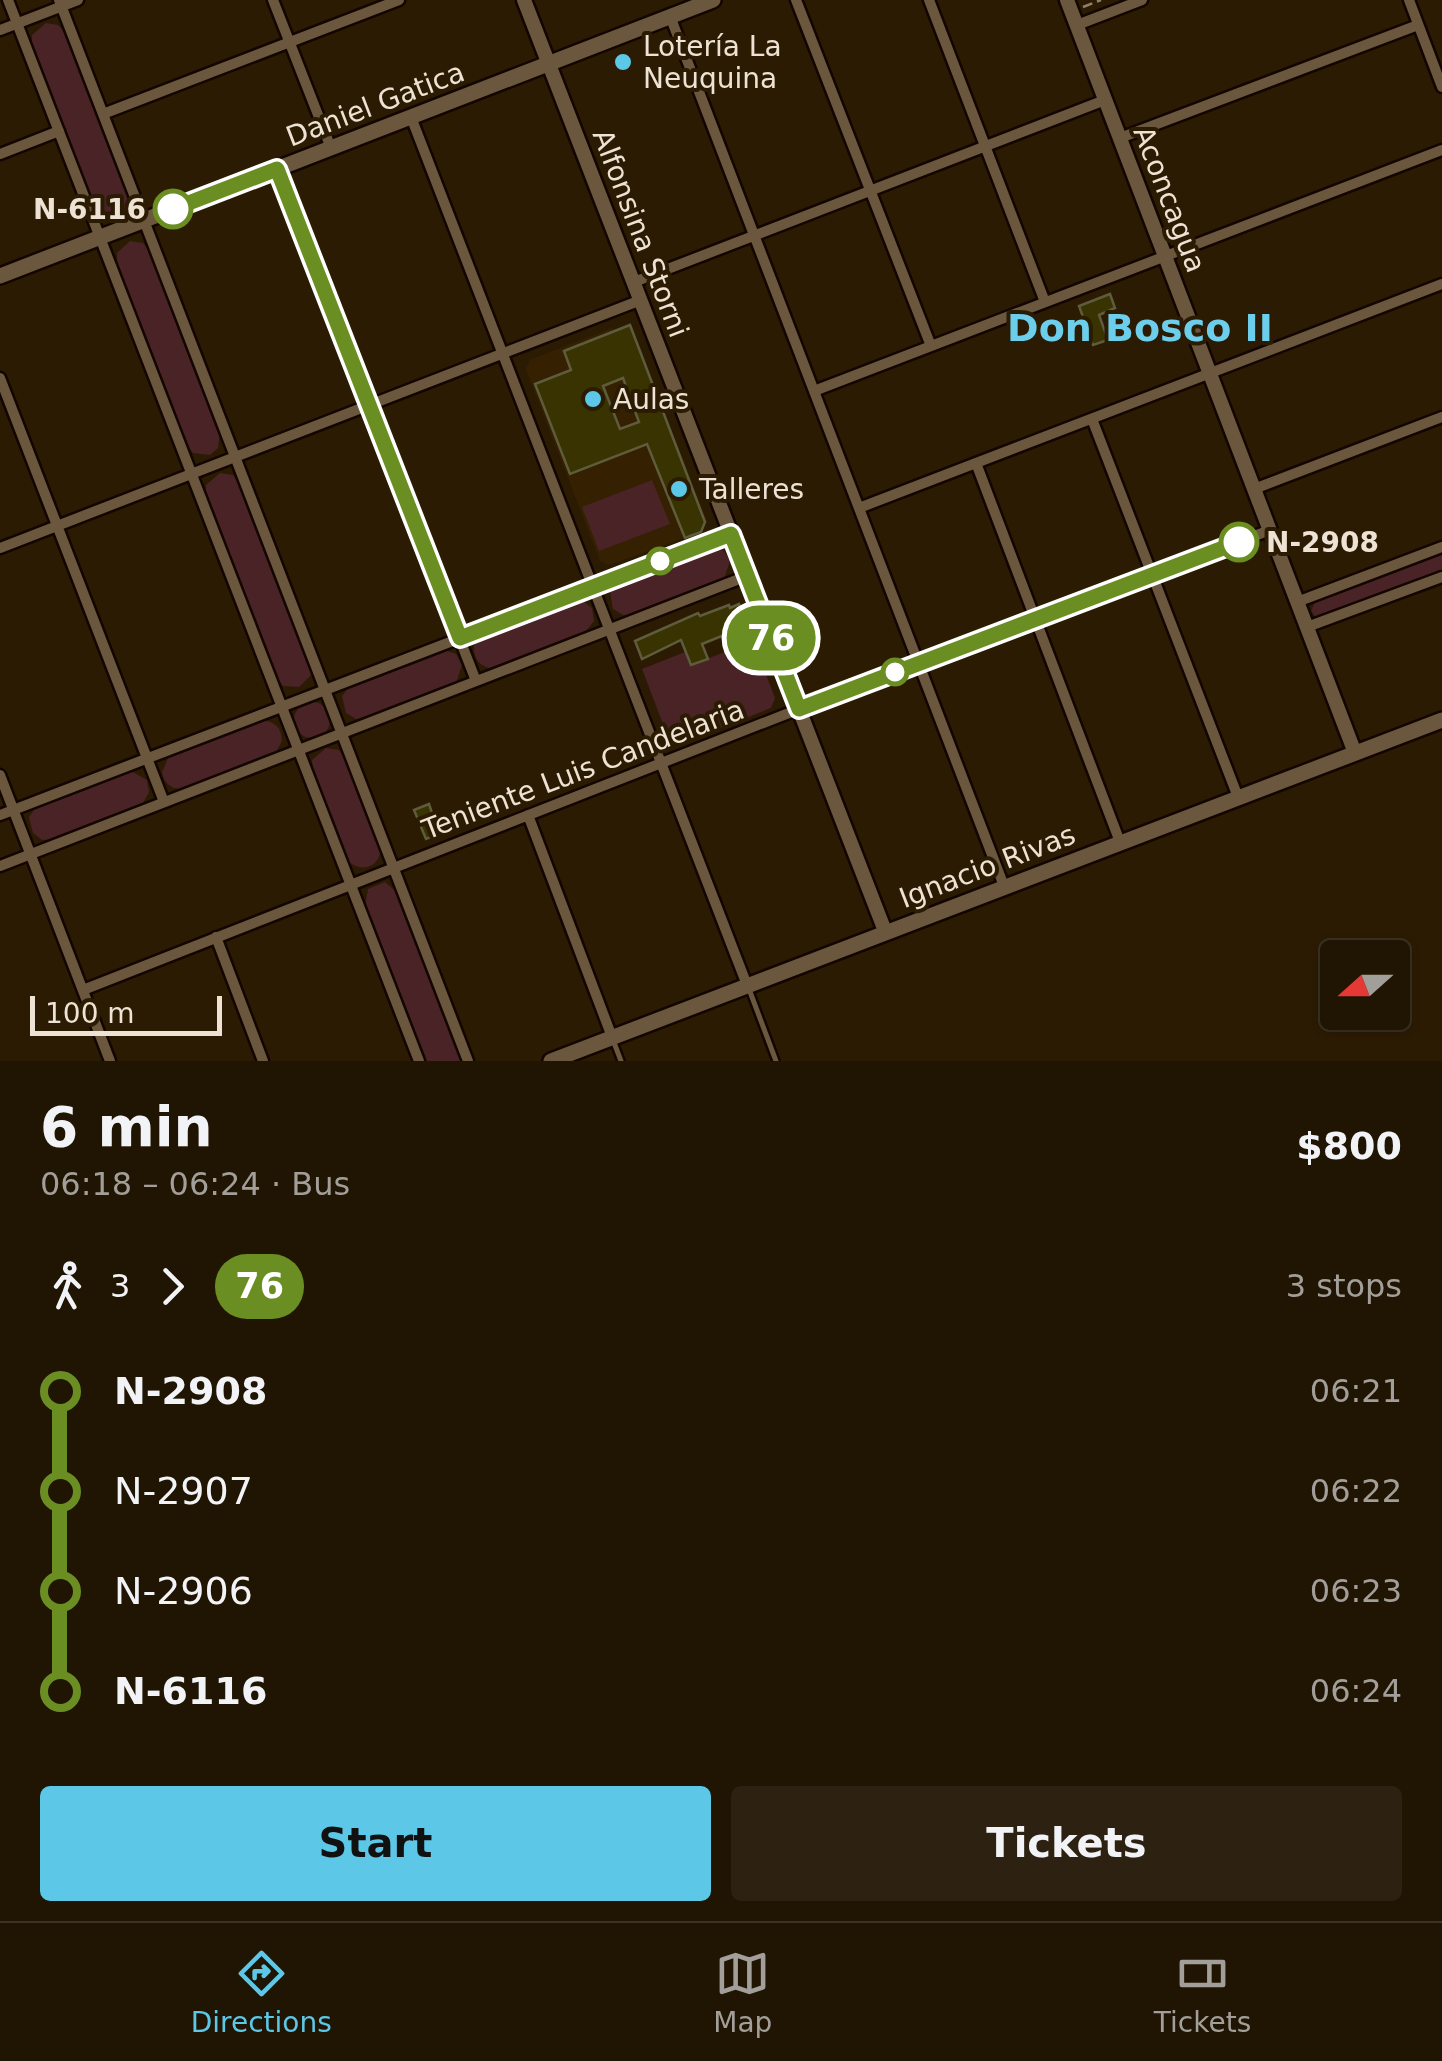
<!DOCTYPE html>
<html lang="en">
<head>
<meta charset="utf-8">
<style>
	body { margin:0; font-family:"DejaVu Sans",sans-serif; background:#2d2111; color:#f1f3f6; height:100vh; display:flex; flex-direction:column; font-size:38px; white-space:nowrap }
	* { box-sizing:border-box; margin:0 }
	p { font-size:32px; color:#a29e99 }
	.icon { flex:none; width:55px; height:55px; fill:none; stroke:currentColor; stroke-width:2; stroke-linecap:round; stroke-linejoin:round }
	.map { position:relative; height:1061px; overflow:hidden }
	.drawer { display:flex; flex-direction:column; background:#201402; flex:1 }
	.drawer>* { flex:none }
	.badge { padding:0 20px; border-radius:32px; font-size:35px; line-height:65px }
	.needle { width:65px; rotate:249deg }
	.controls { position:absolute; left:1320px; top:940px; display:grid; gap:20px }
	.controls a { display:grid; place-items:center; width:90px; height:90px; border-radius:10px; background:#201402; box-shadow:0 2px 8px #0004,0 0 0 2px #3d3324; font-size:50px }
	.scale { position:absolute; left:30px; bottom:25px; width:192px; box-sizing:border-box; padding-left:10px; border:5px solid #ede2d3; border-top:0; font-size:28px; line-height:35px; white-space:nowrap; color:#ede2d3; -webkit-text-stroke:8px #2b1b03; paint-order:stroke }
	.map>.badge { position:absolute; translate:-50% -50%; box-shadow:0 0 0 5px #fff }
	.legs { display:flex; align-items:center; gap:15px; height:110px; padding:0 40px; font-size:32px }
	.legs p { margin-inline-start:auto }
	.head { display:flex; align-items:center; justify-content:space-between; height:170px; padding:0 40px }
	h1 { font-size:55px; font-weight:700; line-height:75px }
	.primary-button { display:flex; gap:20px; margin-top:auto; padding:20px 40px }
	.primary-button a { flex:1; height:115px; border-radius:10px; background:#5cc7e7; color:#111; font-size:40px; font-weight:700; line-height:115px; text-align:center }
	.primary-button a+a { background:#2d2111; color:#f1f3f6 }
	ul { padding:0 40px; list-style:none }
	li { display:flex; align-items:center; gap:35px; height:100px; font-size:38px }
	li i { display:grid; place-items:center; width:15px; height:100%; margin:0 12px; background:currentColor }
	li i::after { content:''; width:25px; height:25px; margin:-12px; border:8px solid; border-radius:50%; background:#201402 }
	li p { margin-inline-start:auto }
	li:first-child i { background:linear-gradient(#0000 50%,currentColor 0) }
	li:last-child i { background:linear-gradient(currentColor 50%,#0000 0) }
	.tabs { display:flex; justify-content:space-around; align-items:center; height:140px; border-top:2px solid #3d3324; background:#201402; font-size:28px; color:#a29e99 }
	.tabs a { display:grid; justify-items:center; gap:5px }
	.tabs .on { color:#5cc7e7 }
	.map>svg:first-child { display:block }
	.built { fill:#352101 }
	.green { fill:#492325 }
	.building { fill:#383300; stroke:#5f5c3e; stroke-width:2.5; fill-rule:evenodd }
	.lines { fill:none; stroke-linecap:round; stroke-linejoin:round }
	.service-casing { stroke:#130500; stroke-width:10 }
	.minor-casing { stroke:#130500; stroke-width:15 }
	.tertiary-casing { stroke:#130500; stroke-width:19 }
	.secondary-casing { stroke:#130500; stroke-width:20 }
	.path { stroke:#8f816e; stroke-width:2.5; stroke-dasharray:10 5; stroke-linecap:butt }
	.service { stroke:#6a573d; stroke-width:5 }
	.minor { stroke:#6a573d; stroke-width:10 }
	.tertiary { stroke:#6a573d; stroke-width:14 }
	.secondary { stroke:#6a573d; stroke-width:15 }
	.line-1-casing { stroke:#fff; stroke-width:22 }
	.line-1 { stroke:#6b8e23; stroke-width:15 }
	.poi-dot { fill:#5cc7e7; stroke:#2b1b03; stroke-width:4 }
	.stop-1-dot { fill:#fff; stroke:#6b8e23; stroke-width:5 }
	.labels { text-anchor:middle; stroke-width:8; stroke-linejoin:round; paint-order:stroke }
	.poi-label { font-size:28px; fill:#ede2d3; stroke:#2b1b03; text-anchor:start }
	.street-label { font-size:28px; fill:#ede2d3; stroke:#2b1b03 }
	.stop-label { font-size:28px; font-weight:bold; fill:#ede2d3; stroke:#2b1b03; text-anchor:end }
	.district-label { font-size:38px; font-weight:bold; fill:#6dceeb; stroke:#2b1b03 }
</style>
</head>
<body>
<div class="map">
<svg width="1442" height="1061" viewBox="0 0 1442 1061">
	<rect width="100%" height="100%" fill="#2b1b03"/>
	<path class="built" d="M630,325L707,521L701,532L609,565L600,561L526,369L530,360L612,328L614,331Z"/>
	<path class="green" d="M46,23L58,25L67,34L129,194L127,210L118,218L101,216L94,207L32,47V35Z
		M130,241L143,243L151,253L220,431L218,448L210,455L193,453L186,444L117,266V253Z
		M220,473L233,475L241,485L310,663L311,675L299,687L283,686L275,676L206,498V485Z
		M652,480L670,524L599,551L582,507Z
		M712,546L724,551L730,561L724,579L634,615H623L613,609L610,592L616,583Z
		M1442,552V572L1323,617L1315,616L1311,611L1316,600Z
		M582,600L592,608L594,621L583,635L493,669C480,667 473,659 474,645L486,633L570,601Z
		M753,641L775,698L771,708L679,745L669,740L642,669L685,652L691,665Z
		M444,650L456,654L462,665L456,683L367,718L356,719L346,713L342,696L349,687Z
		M294 720a18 18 0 1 1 36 0a18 18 0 1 1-36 0Z
		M258,721C272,719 282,726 282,741L276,752L187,788C174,791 164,785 162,772L169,756Z
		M326,748L339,750L347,759L381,849C379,867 363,873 349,862L313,772L312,760Z
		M131,771L147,780L149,792L143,803L54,839L42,840L33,833L29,817L36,807Z
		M385,882L399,894L464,1061H424L365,907L368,889Z"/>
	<path class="building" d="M1110,294L1115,308L1099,315L1108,340L1093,345L1079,306Z
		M630,325L705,522L701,532L685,538L647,444L570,474L535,384L571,370L564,351ZM623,378L639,422L620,429L603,386Z
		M739,604L746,623L738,626L739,629L702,644L708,659L691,665L681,640L642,659L635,641L698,613L700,616L729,605L730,608Z
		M429,804L439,834L426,839L414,810Z"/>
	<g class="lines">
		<defs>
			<path id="service" d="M749,989L776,1061
				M613,1040L621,1061"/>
			<path id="minor" d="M8,0L419,1061
				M59,0L468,1061
				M273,0L331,148
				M796,0L931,346
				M929,0L1045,302
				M1409,0L1442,87
				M670,16L1004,886
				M1077,25L1142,0
				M0,30L78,0
				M103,114L399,0
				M411,117L747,985
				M1120,138L1418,25
				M0,154L59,131
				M277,169L476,681
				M634,282L1105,100
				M0,378L164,802
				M814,391L1442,150
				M1092,419L1238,797
				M976,463L1120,842
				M1254,489L1442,417
				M859,508L1442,284
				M0,548L641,300
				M1297,602L1442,547
				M1307,627L1442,577
				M0,775L110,1061
				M0,815L731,534
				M528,815L612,1037
				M0,866L747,576
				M216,937L263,1061
				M83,990L799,709L1270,530"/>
			<path id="tertiary" d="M524,0L885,931
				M1067,0L1355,753"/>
			<path id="secondary" d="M0,276L713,0
				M551,1061L1442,720"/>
		</defs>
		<use href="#service" class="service-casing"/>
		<use href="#minor" class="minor-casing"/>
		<use href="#tertiary" class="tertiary-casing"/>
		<use href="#secondary" class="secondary-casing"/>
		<path class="path" d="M1083,7L1101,0"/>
		<use href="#service" class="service"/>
		<use href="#minor" class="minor"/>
		<use href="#tertiary" class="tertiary"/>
		<use href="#secondary" class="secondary"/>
	</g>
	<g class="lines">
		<defs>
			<path id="line-1" d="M173,209L277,169L460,638L731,534L799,709L1239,542"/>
		</defs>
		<use href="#line-1" class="line-1-casing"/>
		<use href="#line-1" class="line-1"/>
	</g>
	<g class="poi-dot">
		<circle cx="623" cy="62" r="10"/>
		<circle cx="593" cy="399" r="10"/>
		<circle cx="679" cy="489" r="10"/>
	</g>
	<g class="stop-1-dot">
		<circle cx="173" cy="209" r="18"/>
		<circle cx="1239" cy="542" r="18"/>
		<circle cx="660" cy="561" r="12"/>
		<circle cx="895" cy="672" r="12"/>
	</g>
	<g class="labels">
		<g class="poi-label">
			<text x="643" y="56">Lotería La<tspan x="643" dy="32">Neuquina</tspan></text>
			<text x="613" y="409">Aulas</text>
			<text x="699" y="499">Talleres</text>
		</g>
		<g class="street-label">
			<text transform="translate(375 104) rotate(-21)" y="10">Daniel Gatica</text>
			<text transform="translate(1170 199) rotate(69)" y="10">Aconcagua</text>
			<text transform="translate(641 233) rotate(69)" y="10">Alfonsina Storni</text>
			<text transform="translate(583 769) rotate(-21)" y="10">Teniente Luis Candelaria</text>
			<text transform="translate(987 866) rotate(-21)" y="10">Ignacio Rivas</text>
		</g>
		<g class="stop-label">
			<text x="146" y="219">N-6116</text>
			<text x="1266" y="552" text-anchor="start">N-2908</text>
		</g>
		<g class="district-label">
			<text x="1140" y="341">Don Bosco II</text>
		</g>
	</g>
</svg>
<div class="controls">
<a><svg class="needle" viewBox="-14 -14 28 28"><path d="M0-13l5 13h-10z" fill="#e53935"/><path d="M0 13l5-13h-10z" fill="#a29e99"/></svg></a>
</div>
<div class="scale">100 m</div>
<b class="badge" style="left:771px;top:638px;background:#6b8e23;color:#fff">76</b>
</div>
<section class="drawer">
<div class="head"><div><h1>6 min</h1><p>06:18 – 06:24 · Bus</p></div><b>$800</b></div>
<div class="legs"><svg class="icon" aria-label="walk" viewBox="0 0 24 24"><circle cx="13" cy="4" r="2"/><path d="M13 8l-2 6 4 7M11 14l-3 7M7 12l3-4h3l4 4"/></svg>3<svg class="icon" aria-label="forward" viewBox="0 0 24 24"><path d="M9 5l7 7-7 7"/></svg><b class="badge" style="background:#6b8e23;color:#fff">76</b><p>3 stops</p></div>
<ul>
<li><i style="color:#6b8e23"></i><b>N-2908</b><p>06:21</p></li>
<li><i style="color:#6b8e23"></i><span>N-2907</span><p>06:22</p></li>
<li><i style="color:#6b8e23"></i><span>N-2906</span><p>06:23</p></li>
<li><i style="color:#6b8e23"></i><b>N-6116</b><p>06:24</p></li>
</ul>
<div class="primary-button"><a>Start</a><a>Tickets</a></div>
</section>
<nav class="tabs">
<a class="on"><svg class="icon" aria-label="directions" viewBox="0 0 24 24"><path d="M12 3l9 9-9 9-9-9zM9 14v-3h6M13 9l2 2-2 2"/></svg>Directions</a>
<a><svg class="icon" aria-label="map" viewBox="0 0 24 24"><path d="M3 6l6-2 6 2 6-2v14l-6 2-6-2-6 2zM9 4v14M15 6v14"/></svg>Map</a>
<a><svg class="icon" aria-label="tickets" viewBox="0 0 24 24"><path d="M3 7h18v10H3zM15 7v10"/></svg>Tickets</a>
</nav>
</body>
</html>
